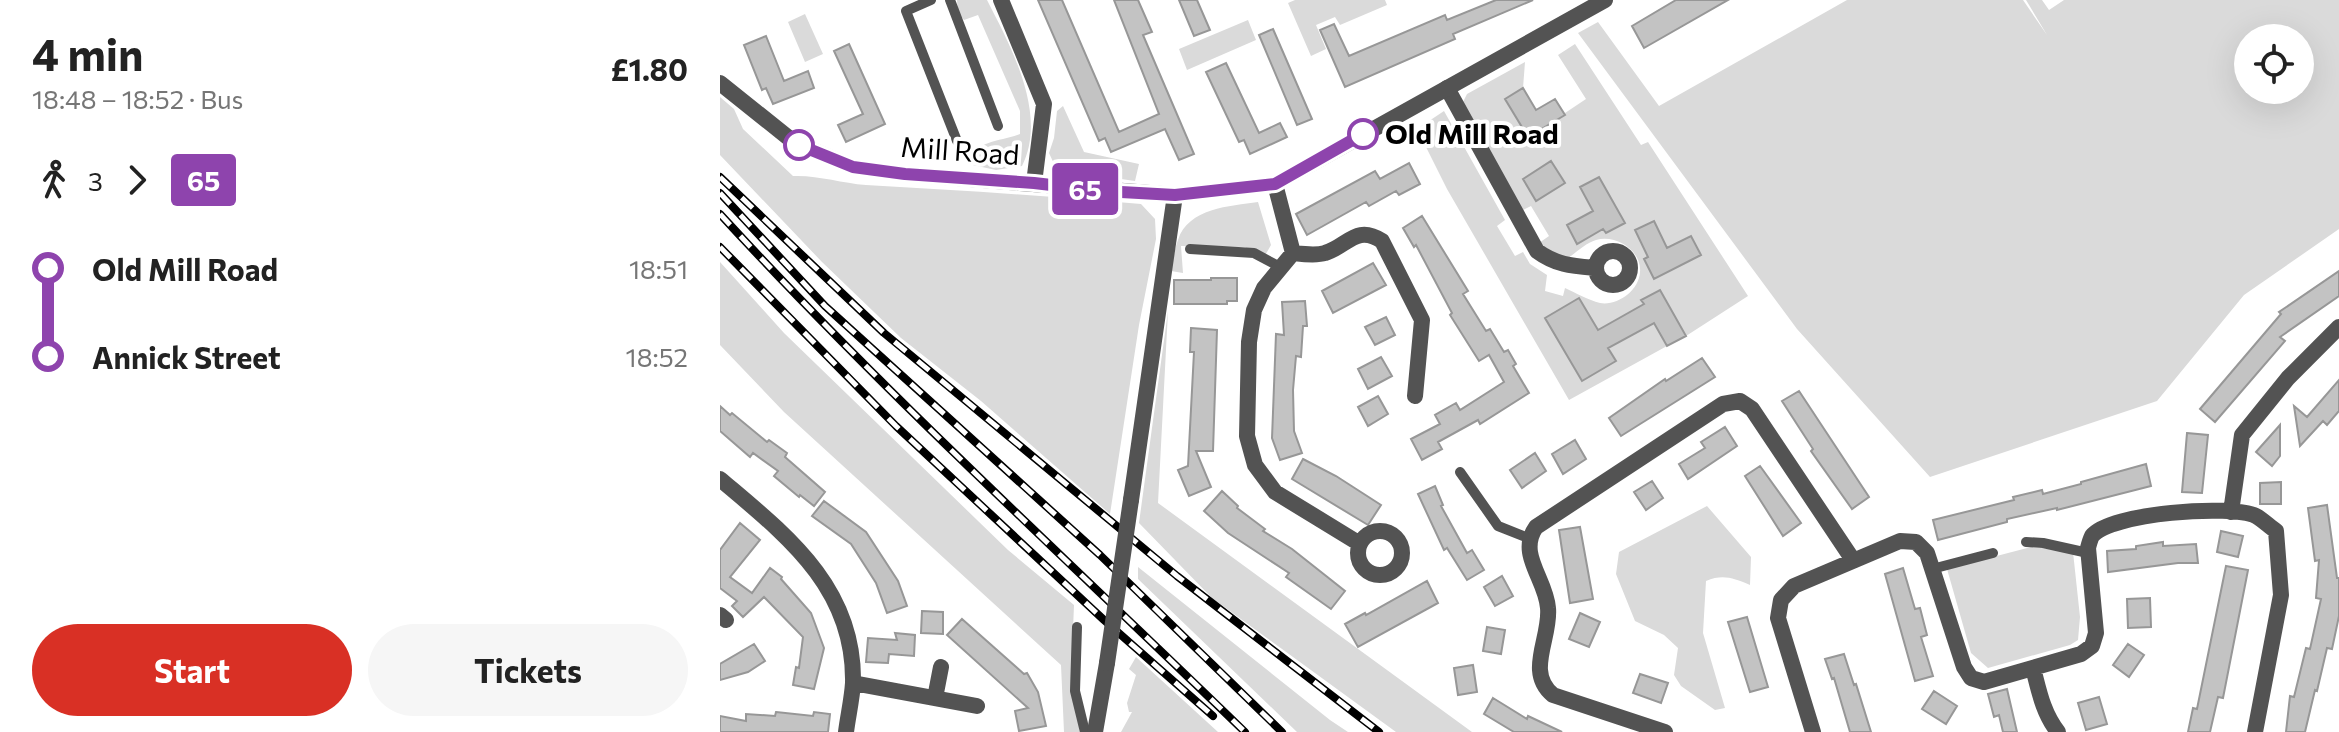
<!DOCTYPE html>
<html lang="en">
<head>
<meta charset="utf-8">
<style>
	body { margin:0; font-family:Commissioner,sans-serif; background:#f6f6f6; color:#222; height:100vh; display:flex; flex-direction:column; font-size:30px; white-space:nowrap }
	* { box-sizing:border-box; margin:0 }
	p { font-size:26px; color:#767676 }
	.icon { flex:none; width:44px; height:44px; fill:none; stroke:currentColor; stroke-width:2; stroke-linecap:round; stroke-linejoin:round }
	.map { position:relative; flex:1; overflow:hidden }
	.drawer { display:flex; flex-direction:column; background:#fff; width:720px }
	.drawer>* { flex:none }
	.badge { padding:0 16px; border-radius:6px; font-size:28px; line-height:52px }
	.fabs { position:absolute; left:1514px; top:24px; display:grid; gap:16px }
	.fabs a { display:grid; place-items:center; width:80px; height:80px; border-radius:50%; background:#fff; box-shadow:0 8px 32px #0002; font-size:40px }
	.map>.badge { position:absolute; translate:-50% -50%; box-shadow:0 0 0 4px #fff }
	.legs { display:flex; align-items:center; gap:12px; height:88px; padding:0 32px; font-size:26px }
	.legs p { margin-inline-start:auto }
	.headline { display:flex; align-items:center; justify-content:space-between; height:136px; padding:0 32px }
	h1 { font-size:44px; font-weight:700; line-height:60px }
	.cta { display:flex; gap:16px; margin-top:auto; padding:16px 32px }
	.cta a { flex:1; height:92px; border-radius:48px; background:#d93025; color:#fff; font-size:32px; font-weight:700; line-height:92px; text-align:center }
	.cta a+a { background:#f6f6f6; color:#222 }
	ul { padding:0 32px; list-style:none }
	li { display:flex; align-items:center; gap:28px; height:88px; font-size:30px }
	li i { display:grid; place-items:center; width:12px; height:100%; margin:0 10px; background:currentColor }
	li i::after { content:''; width:20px; height:20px; margin:-10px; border:6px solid; border-radius:50%; background:#fff }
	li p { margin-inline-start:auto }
	li:first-child i { background:linear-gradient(#0000 50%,currentColor 0) }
	li:last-child i { background:linear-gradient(currentColor 50%,#0000 0) }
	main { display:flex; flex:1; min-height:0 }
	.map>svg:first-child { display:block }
	.green { fill:#dadada; fill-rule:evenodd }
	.building { fill:#c3c3c3; stroke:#979797; stroke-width:2 }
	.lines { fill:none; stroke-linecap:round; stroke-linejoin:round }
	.service { stroke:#535353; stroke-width:10 }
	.minor { stroke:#535353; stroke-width:16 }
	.tertiary { stroke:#535353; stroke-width:16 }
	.rail-casing { stroke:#000; stroke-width:8 }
	.rail { stroke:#fff; stroke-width:5; stroke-dasharray:15; stroke-linecap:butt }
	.tertiary-bridge { stroke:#535353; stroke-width:16 }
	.line-1-casing { stroke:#fff; stroke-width:18 }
	.line-1 { stroke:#8e44ad; stroke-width:12 }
	.stop-1-dot { fill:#fff; stroke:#8e44ad; stroke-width:4 }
	.labels { text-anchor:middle; stroke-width:8; stroke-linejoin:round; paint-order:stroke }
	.stop-label { font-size:28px; font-weight:bold; fill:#000; stroke:#fff; text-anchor:start }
	.street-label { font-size:28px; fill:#000; stroke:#fff }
</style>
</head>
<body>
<main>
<section class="drawer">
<div class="headline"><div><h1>4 min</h1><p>18:48 – 18:52 · Bus</p></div><b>£1.80</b></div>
<div class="legs"><svg class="icon" aria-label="walk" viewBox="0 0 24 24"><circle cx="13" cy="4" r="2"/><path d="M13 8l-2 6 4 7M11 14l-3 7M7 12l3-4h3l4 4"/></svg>3<svg class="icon" aria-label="forward" viewBox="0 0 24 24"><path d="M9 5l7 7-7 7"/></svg><b class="badge" style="background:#8e44ad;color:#fff">65</b></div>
<ul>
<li><i style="color:#8e44ad"></i><b>Old Mill Road</b><p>18:51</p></li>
<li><i style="color:#8e44ad"></i><b>Annick Street</b><p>18:52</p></li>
</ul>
<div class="cta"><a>Start</a><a>Tickets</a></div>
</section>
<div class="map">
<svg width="1619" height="732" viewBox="0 0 1619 732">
	<rect width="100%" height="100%" fill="#fff"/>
	<path class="green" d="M237,0H267C291,47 328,114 302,166L276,170L248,164C256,139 280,142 300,134V111L258,15L244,20L238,13Z
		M575,0H665L667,5L620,25L615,17L596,25L606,49L591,56L568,3Z
		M1127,0H1303L1327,35L1306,0H1322L1329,10L1344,0H1619V229L1524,295L1437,401L1210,477L1077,329L858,33L878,22L939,106ZM1580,38V90H1528V38Z
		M85,14L103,54L85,62L68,22Z
		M528,20L536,40L467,70L459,49Z
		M855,44L921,145L928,142L1028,296L966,336L940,290L922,300L924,304L898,319L934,323L947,346L849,400L727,189L697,129L724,111L785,220L777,226L795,256L803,252L810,264L827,275L825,291L843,296L845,288C856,293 868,300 880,303C897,306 919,291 920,272C922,251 896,234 876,240C865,243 855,254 845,260L819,243L829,236L811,206L801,211L743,102L747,94L805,62L803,88L785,100L809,137L866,99L838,55Z
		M0,97L14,109L23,129L73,176C98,175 121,183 146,185C238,190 329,196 421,204L435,219L436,239L419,325L390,514L261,401L181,338L102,262L0,155Z
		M343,106L364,152L419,164L415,181L345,171L335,166L329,153L334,138L337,111Z
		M538,202L551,245L543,259L525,247L461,246L463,273L451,271C453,261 454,250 458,240C468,208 510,206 538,202Z
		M0,262L64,333L288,550L354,605L351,679L360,732H344L341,665L64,412L0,345Z
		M448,311L438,503L752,732H676L492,598L419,523Z
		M987,506L1031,557L1030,585C1013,578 1003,574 986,581L983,633L1005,708L995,710L961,686L954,675L958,648L944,635L915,621L896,574L899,552Z
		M1311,547L1353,552L1360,617L1358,640L1350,645L1268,668L1251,653L1227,569Z
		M418,567L610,720L628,732H577L418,579Z
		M416,657L498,732H401L412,712H409L407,703L416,675L409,669Z"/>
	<path class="building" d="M318,0H342L399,132L439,114L394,0H418L432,32L423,35L474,154L459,160L445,129L391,152L385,138L379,141Z
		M459,0H477L490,30L474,36Z
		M776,0H813L733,34L735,39L625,87L600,30L614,24L629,56L725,15L727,20Z
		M956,0H1008L924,48L912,26Z
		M553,29L592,119L577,125L539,35Z
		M46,36L64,81L88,71L94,88L53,104L46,88L42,90L24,45Z
		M129,44L165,124L126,142L118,125L143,114L114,51Z
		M506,63L539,133L560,123L567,137L530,154L524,140L519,142L486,72Z
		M803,88L816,110L835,99L845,115L808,137L785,99Z
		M831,161L845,183L816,201L803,179Z
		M689,163L700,184L679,195L676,191L649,206L646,202L587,235L576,214L655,171L660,179Z
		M879,177L905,223L886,233L883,229L857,244L847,225L873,211L860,187Z
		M702,216L748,291L743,294L766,331L770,329L784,352L788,350L796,364L793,366L809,393L760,424L758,420L718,442L722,449L702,460L691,439L720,424L715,415L736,403L740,410L784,382L769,355L759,361L730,315L732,313L696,245L694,247L683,228Z
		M934,221L947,248L971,236L981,255L934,279L924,259L928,257L915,230Z
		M653,263L666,285L613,313L602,291Z
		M1619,271V296L1560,337L1565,341L1495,422L1480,409L1561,314L1559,312Z
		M491,278H517V301H507V304H454V280H491Z
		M940,290L966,336L947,346L934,323L888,348L896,361L862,381L825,318L859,298L878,330L924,304L921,300Z
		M585,301L587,326H583L581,357L576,356L573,390L574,431L582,453L560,460L552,438L556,334L564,335L562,302Z
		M666,317L675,335L655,345L645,327Z
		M471,328L497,330L493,451H476L491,487L469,496L458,470L468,466L474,352H470Z
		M661,357L672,376L648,389L638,369Z
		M982,358L995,377L901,436L889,418L945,379L946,381Z
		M1619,380V411L1607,425L1603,421L1580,446L1574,406L1587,417Z
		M1079,391L1149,497L1132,509L1091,451L1093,449L1062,401Z
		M658,396L668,414L648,426L638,407Z
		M0,406L10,415L12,413L47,442L49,440L67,453L65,457L105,492L94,506L80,495L79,497L54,476L58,471L33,453L30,457L0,431Z
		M1560,425V456L1552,466L1536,452Z
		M1005,427L1017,446L968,479L959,464L985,448L981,442Z
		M1467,433L1488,435L1482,493L1462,492Z
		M855,440L866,459L843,474L832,454Z
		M815,453L826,471L802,488L790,470Z
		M583,459L616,476L661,505L648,525L572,479Z
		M1426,464L1431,486L1337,510V508L1287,519V522L1218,540L1213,520L1294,500L1293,497L1322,490L1323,494L1361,484V482Z
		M1040,466L1081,523L1063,536L1025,476Z
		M932,481L943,498L926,510L914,492Z
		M1561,482V504H1540V483Z
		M715,486L723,505L721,506L747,553L752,550L764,570L747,580L727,548L724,550L698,494Z
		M502,491L518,506L517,508L545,529L543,531L572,549L625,591L611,609L566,577L569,573L508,533L484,511Z
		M104,501L146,532L178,581L187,606L167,613L156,583L131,544L92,516Z
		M1607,505L1617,578H1619V616L1612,649L1607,648L1597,691L1595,690L1585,732H1566L1570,696L1574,697L1586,648L1590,649L1601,599L1596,598L1599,560L1595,561L1588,508Z
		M20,523L40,540L10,577L32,593L50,568L62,577L61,579L91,613L104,648L94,689L73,685L76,667L79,668L83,637L44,597L23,617L12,606L17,601L0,588V550Z
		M860,527L873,599L850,603L839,530Z
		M1501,531L1523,536L1518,557L1497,552Z
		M1443,542V546L1476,544L1478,563H1458L1388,572L1387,551L1416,549V546Z
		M1506,566L1528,570L1503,698L1498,697L1490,732H1468L1473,708L1477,709Z
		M1183,568L1195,609L1200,608L1207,635L1201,637L1213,676L1195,681L1165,574Z
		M782,576L793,596L775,606L764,587Z
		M707,581L718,603L638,647L625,624L645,613L646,615Z
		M1430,598L1431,627L1408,628L1407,599Z
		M202,611L223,612V634L201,633Z
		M860,613L880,622L869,647L849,639Z
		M1027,617L1048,687L1030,692L1008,622Z
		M242,619L304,674L307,673L318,692L326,726L299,731L295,711L308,708L227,635Z
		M767,627L785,630L781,654L763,651Z
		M175,633L195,635L194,656L169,654L168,663L146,662L148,638L177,640Z
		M34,644L45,661L28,672L0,680V664Z
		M1408,644L1424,655L1409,677L1393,665Z
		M1124,654L1134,685L1136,684L1151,732H1130L1114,678L1112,679L1105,659Z
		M753,665L757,692L738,695L734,668Z
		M920,674L948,683L941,703L913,693Z
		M1287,689L1297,732H1283L1279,715L1274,717L1268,694Z
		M1214,691L1237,706L1226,724L1202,709Z
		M1379,697L1387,724L1366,730L1358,703Z
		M773,698L807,719L808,716L842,732H794L764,714Z
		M56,712L93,716L94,712L110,714L108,732H0V716L26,721V714L55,716Z"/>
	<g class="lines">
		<path class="service" d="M211,0L186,11L237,141
			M230,0L278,126
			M470,249L534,253L560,267
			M740,472L778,526L808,538
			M1306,542L1323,543L1368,553
			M1212,569L1273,553
			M357,627L355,691L365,732"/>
		<path class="minor" d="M281,0L324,104L314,183
			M727,88L817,251C836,265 852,266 875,268
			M555,184L573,253L544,288L534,310L529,342L527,436L535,465L555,492L640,544
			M876 268a17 17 0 1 1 34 0a17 17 0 1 1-34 0Z
			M573,253C582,254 596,256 605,253C628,246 636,224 662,241L702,320L695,396
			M0,479C66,535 135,587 133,683C132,699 128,716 126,732
			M1511,512L1522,435L1568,378L1619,327
			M638 553a22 22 0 1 1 44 0a22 22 0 1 1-44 0Z
			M0,615L6,620
			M1313,668C1319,691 1323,713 1338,732
			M133,683L257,706
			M215,698L221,667
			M945,732L833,695C805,672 831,638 828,608C826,579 797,554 816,527L1003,404L1020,401L1032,409L1133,560
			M1093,732L1058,618L1061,600L1074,586L1180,541L1196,542L1207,553L1244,667L1251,678L1264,682L1361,654L1372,646L1376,633L1368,548C1369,544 1370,540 1372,536C1390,513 1511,504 1536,516C1543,520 1550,527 1556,531L1561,595L1535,732"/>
		<path class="tertiary" d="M0,83L75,143L133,167L185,174L455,195L555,184L885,0
			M411,500L455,195
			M375,732L387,663"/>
		<defs>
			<path id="rail" d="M0,177L164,333L457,576L659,732
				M0,193L105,306L380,555L562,732
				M0,214C166,395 349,561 525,732
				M0,247L176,426L384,620L493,716"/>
		</defs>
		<use href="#rail" class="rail-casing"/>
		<use href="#rail" class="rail"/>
		<path class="tertiary-bridge" d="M387,663L411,500"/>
	</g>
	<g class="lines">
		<defs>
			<path id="line-1" d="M79,145L133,167L185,174L314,183L383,191L455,195L555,184L643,134"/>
		</defs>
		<use href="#line-1" class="line-1-casing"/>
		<use href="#line-1" class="line-1"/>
	</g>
	<g class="stop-1-dot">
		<circle cx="643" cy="134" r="14"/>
		<circle cx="79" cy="145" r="14"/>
	</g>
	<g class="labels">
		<g class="stop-label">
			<text x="665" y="144">Old Mill Road</text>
		</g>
		<g class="street-label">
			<text transform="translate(240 151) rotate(4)" y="10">Mill Road</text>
		</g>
	</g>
</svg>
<div class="fabs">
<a><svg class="icon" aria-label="locate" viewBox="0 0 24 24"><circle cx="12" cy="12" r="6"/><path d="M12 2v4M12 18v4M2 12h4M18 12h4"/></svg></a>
</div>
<b class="badge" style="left:365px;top:189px;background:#8e44ad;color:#fff">65</b>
</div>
</main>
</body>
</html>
